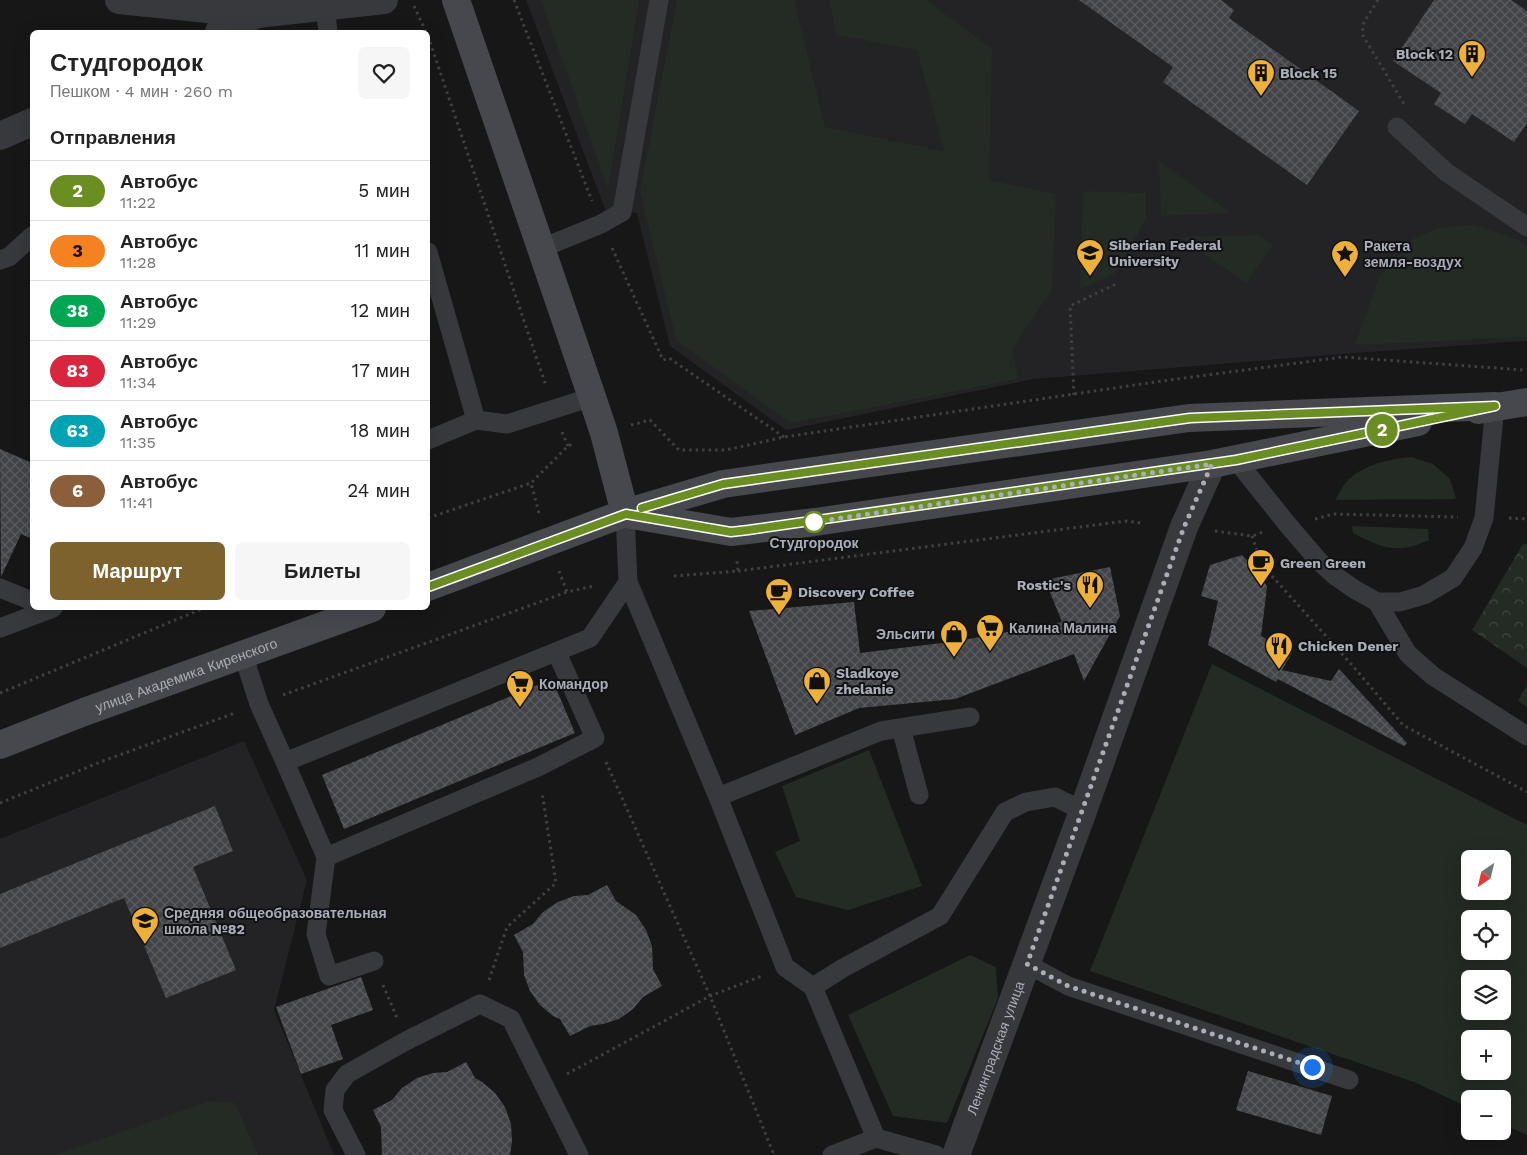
<!DOCTYPE html>
<html lang="ru">
<head>
<meta charset="utf-8">
<style>
	body { margin:0; font-family:"Work Sans",sans-serif; background:#f6f6f6; color:#222; height:100vh; display:flex; flex-direction:column; font-size:19px; white-space:nowrap }
	* { box-sizing:border-box; margin:0 }
	p { font-size:16px; color:#767676 }
	.icon { flex:none; width:28px; height:28px; fill:none; stroke:currentColor; stroke-width:2; stroke-linecap:round; stroke-linejoin:round }
	.map { position:relative; flex:1; overflow:hidden }
	.side { position:absolute; left:30px; top:30px; width:400px; height:580px; display:flex; flex-direction:column; background:#fff; border-radius:8px; box-shadow:0 5px 20px #0002 }
	.side>* { flex:none }
	.badge { padding:0 10px; border-radius:16px; font-size:18px; line-height:32px }
	.needle { width:32px; rotate:214deg }
	.fabs { position:absolute; left:1461px; top:850px; display:grid; gap:10px }
	.fabs a { display:grid; place-items:center; width:50px; height:50px; border-radius:8px; background:#fff; box-shadow:0 5px 20px #0002; font-size:25px }
	.you { position:absolute; width:25px; height:25px; margin:-12px; border:4px solid #fff; border-radius:50%; background:#1a73e8; box-shadow:0 0 0 8px #1a73e833 }
	.map>.badge { position:absolute; translate:-50% -50%; box-shadow:0 0 0 2px #fff }
	h2 { padding:0 20px; font-size:19px; line-height:45px }
	.round { display:grid; place-items:center; flex:none; width:52px; height:52px; border-radius:8px; background:#f6f6f6 }
	.overview { display:flex; align-items:center; justify-content:space-between; height:85px; padding:0 20px }
	h1 { font-size:24px; font-weight:600; line-height:38px }
	.action { display:flex; gap:10px; margin-top:auto; padding:10px 20px }
	.action a { flex:1; height:58px; border-radius:8px; background:#7d622d; color:#fff; font-size:20px; font-weight:600; line-height:58px; text-align:center }
	.action a+a { background:#f6f6f6; color:#222 }
	ul { padding:0; list-style:none }
	li { display:flex; align-items:center; gap:15px; height:60px; padding:0 20px; border-top:1px solid #e0e0e0 }
	li div { flex:1 }
	li b { display:block; font-size:19px }
	li em { font-style:normal }
	li .badge { min-width:55px; font-weight:700; text-align:center }
	.map>svg:first-child { display:block }
	.built { fill:#232325 }
	.grass { fill:#232b24; fill-rule:evenodd }
	.forest { fill:url(#forest-crowns) }
	.building { fill:url(#building-cross-hatch) }
	.lines { fill:none; stroke-linecap:round; stroke-linejoin:round }
	.path { stroke:#3e4044; stroke-width:3; stroke-dasharray:2.5 4; stroke-linecap:butt }
	.lane { stroke:#38393d; stroke-width:19 }
	.street { stroke:#38393d; stroke-width:28 }
	.secondary { stroke:#46484d; stroke-width:28 }
	.line-casing { stroke:#fff; stroke-width:11 }
	.line { stroke:#6b8e23; stroke-width:8 }
	.walk { stroke:#a9aeb8; stroke-width:5; stroke-dasharray:0 9 }
	.stop-dot { fill:#fff; stroke:#6b8e23; stroke-width:2.5 }
	.labels { text-anchor:middle; stroke-width:4; stroke-linejoin:round; paint-order:stroke }
	.poi-label { font-size:14px; font-weight:bold; fill:#a9aeb8; stroke:#121214; text-anchor:start }
	.stop-label { font-size:14px; font-weight:bold; fill:#a9aeb8; stroke:#121214 }
	.street-label { font-size:14px; fill:#a9aeb8; stroke:#121214 }
</style>
</head>
<body>
<div class="map">
<svg width="1527" height="1155" viewBox="0 0 1527 1155">
	<defs>
		<pattern id="forest-crowns" width="20" height="18" patternUnits="userSpaceOnUse" patternTransform="scale(1.25)"><rect width="20" height="18" fill="#232b24"/><path d="M2 6a3 3 0 1 1 6 0M12 15a3 3 0 1 1 6 0" fill="none" stroke="#404742"/></pattern>
		<pattern id="building-cross-hatch" width="8" height="8" patternUnits="userSpaceOnUse" patternTransform="scale(1.25)"><rect width="8" height="8" fill="#434448"/><path d="M0 0l8 8M0 8l8-8" fill="none" stroke="#5b5c60"/></pattern>
	</defs>
	<rect width="100%" height="100%" fill="#171718"/>
	<path class="built" d="M526,0H1527V341L1354,353L1034,379L786,430L670,346L637,213L605,209Z
		M244,741L307,880L274,1010L334,1155H0V839Z"/>
	<path class="grass" d="M541,0H639L608,189Z
		M677,0H794L825,127L944,151L917,50L837,35L829,0H926L992,49L989,180L1056,194L1052,290L1012,349L1018,379L791,423L676,340L640,191Z
		M1159,161L1231,213L1161,216Z
		M1083,191L1146,193V219L1114,274L1080,289Z
		M1474,225L1516,239L1527,246V337L1355,345L1379,277L1413,239L1438,228Z
		M1258,235L1273,245L1246,283L1180,237Z
		M1411,457L1433,464L1450,479L1456,499L1335,500C1339,494 1343,485 1348,480C1365,464 1389,459 1411,457Z
		M1352,526L1428,529L1429,540C1397,555 1382,548 1353,533Z
		M1212,664L1527,825V1135L1503,1124L1502,1099H1470V1108L1414,1082L1090,971ZM1470,859H1502V891H1470ZM1470,919H1502V951H1470ZM1470,979H1502V1011H1470ZM1470,1039H1502V1071H1470Z
		M869,750L922,886L848,910L796,897L775,852L800,841L782,786Z
		M970,955L996,967L998,998L947,1123L893,1116L848,1015Z
		M210,1101L235,1103L258,1155H55Z"/>
	<path class="forest" d="M1523,544H1527V668L1472,630Z
		M1527,685V707L1518,701Z"/>
	<path class="building" d="M1079,0H1221L1234,10L1229,18L1359,111L1307,185L1163,82L1173,67Z
		M1434,0H1511L1527,11V123L1514,142L1472,114L1465,124L1434,104L1441,93L1393,61Z
		M0,449L32,463V539L21,534L1,577Z
		M1242,555L1261,575L1267,587L1261,636L1292,653L1282,670L1331,681L1339,669L1407,743L1404,746L1278,679L1276,682L1208,645L1218,601L1201,596L1210,565Z
		M1110,567L1120,616L1084,681L1074,654L955,699L859,708L795,735L749,611L854,602L860,653L958,641L1062,622L1045,580Z
		M552,679L575,733L344,829L322,775Z
		M215,806L233,851L193,867L236,970L166,998L124,898L0,948V894Z
		M607,885L616,901L636,915L646,930L652,946L653,969L662,986L643,997L633,1009L619,1019L603,1024L590,1026L570,1036L560,1019L553,1016L540,1005L530,991L524,975L523,952L514,935L533,924L543,912L558,902L574,896L588,895Z
		M361,977L373,1010L331,1025L343,1059L301,1074L276,1007Z
		M466,1062L475,1078L482,1082L495,1093L505,1107L511,1124L512,1141L510,1155H382L381,1127L373,1110L392,1100L402,1088L417,1078L433,1073L447,1072Z
		M1248,1071L1332,1096L1321,1135L1236,1110Z"/>
	<g class="lines">
		<path class="path" d="M514,0L592,201
			M1378,0L1364,22L1362,34L1404,104
			M414,6L426,32
			M428,36L546,386
			M612,248L663,360L669,358L784,437
			M1074,395L1070,306L1118,283
			M631,425L650,420L679,450H726L784,437L1162,381L1343,357L1524,370
			M562,432L568,446
			M539,513L531,483L568,446L575,443
			M428,518L531,483
			M1509,518L1527,519
			M1315,519L1333,514L1458,517
			M1215,531L1252,536L1263,532
			M1252,536L1262,565L1352,665L1403,725L1527,792
			M559,571L567,592L594,586
			M738,571L1126,521L1141,523
			M674,576L738,571L737,561
			M0,693L204,608
			M283,695L567,592
			M606,762L710,996L774,1155
			M0,803L103,761L235,713
			M489,980L507,927L556,883L542,792
			M383,985L397,1018
			M567,1074L710,996L762,976"/>
		<path class="lane" d="M325,7L328,32
			M1397,127L1446,172L1527,227
			M542,248L601,224L622,212L659,0
			M428,252L476,420L428,440
			M0,260L9,257L32,236
			M476,420L507,424L592,397
			M1236,460L1288,525L1318,560L1334,575L1354,589L1377,602H1400L1424,595L1453,578L1473,548L1484,518L1495,406
			M625,513L628,582L718,797L785,967L813,987L876,1138
			M0,588L32,601
			M1377,602L1408,654L1433,676L1527,736
			M0,628L53,608
			M243,654L259,704L285,762L590,638L628,582
			M901,728L919,795
			M285,762L326,857L538,767L595,738L557,653
			M718,797L881,731L970,717
			M326,857L316,934L329,976L374,961
			M1027,964L1068,986L1349,1080
			M813,987L843,968L940,916L1005,812L1026,802L1055,797L1083,811
			M356,1155L333,1110L335,1090L347,1074L406,1041L480,1004L511,1019L579,1155
			M832,1155L876,1138L936,1155"/>
		<g class="street">
			<path d="M119,0L257,14L384,0"/>
			<path d="M219,32L257,14"/>
			<path d="M0,136L32,122"/>
			<path id="s1" d="M956,1155L1083,811L1184,527L1212,464"/>
		</g>
		<g class="secondary">
			<path d="M456,0L592,397L604,433L625,513"/>
			<path d="M1478,410L1527,402"/>
			<path d="M632,515L731,532L815,522L1212,464L1418,422"/>
			<path d="M428,587L625,513L723,484L1189,418L1495,406"/>
			<path id="s2" d="M0,745L84,712L372,608"/>
		</g>
	</g>
	<g class="lines">
		<defs>
			<path id="line" d="M428,587L626,514L731,532L748,530L1236,460L1495,406L1190,418L723,484L642,508"/>
		</defs>
		<use href="#line" class="line-casing"/>
		<use href="#line" class="line"/>
		<path class="walk" d="M814,522L1212,464L1184,527L1027,964L1068,986L1312,1067"/>
	</g>
	<defs>
		<symbol id="building-pin" viewBox="-11 -11 22 30"><path d="M0 17L-7.5 6A9.5 9.5 0 1 1 7.5 6Z" fill="#ecb03b" stroke="#121214"/><path d="M-4-6H4V6H1V3H-1V6H-4ZM-2.5-4.3h1.7v1.8h-1.7ZM.8-4.3h1.7v1.8H.8ZM-2.5-1h1.7V.8h-1.7ZM.8-1h1.7V.8H.8Z" fill="#111"/></symbol>
		<symbol id="university-pin" viewBox="-11 -11 22 30"><path d="M0 17L-7.5 6A9.5 9.5 0 1 1 7.5 6Z" fill="#ecb03b" stroke="#121214"/><path d="M0-5L7-2L0 1L-7-2ZM-4 1L0 2.5L4 1V4Q0 6-4 4Z" fill="#111"/></symbol>
		<symbol id="sight-pin" viewBox="-11 -11 22 30"><path d="M0 17L-7.5 6A9.5 9.5 0 1 1 7.5 6Z" fill="#ecb03b" stroke="#121214"/><path d="M0-6L1.8-2.2L6-1.7L2.9 1.2L3.7 5.4L0 3.3L-3.7 5.4L-2.9 1.2L-6-1.7L-1.8-2.2Z" fill="#111"/></symbol>
		<symbol id="cafe-pin" viewBox="-11 -11 22 30"><path d="M0 17L-7.5 6A9.5 9.5 0 1 1 7.5 6Z" fill="#ecb03b" stroke="#121214"/><path d="M-5.5-4.5H6V0H3Q3 3.5 0 3.5H-2.5Q-5.5 3.5-5.5 0ZM3-3.2v2h1.7v-2ZM-6 4.5H4V6H-6Z" fill="#111"/></symbol>
		<symbol id="restaurant-pin" viewBox="-11 -11 22 30"><path d="M0 17L-7.5 6A9.5 9.5 0 1 1 7.5 6Z" fill="#ecb03b" stroke="#121214"/><path d="M-5-6h1v4h1v-4h1v4h1v-4h1v5L-1.5 .5V6h-2V.5L-5-1ZM5-6V6H3V1.5H1.5Q1.5-4 5-6Z" fill="#111"/></symbol>
		<symbol id="supermarket-pin" viewBox="-11 -11 22 30"><path d="M0 17L-7.5 6A9.5 9.5 0 1 1 7.5 6Z" fill="#ecb03b" stroke="#121214"/><path d="M-6-5.5h2.5l.6 2H6L4.5 2H-2.5L-4.4-4H-6ZM-1.5 3.2a1.3 1.3 0 1 0 .1 0ZM3 3.2a1.3 1.3 0 1 0 .1 0Z" fill="#111"/></symbol>
		<symbol id="shop-pin" viewBox="-11 -11 22 30"><path d="M0 17L-7.5 6A9.5 9.5 0 1 1 7.5 6Z" fill="#ecb03b" stroke="#121214"/><path d="M-5-2.5h2.3a2.7 3.5 0 0 1 5.4 0H5L5.5 6h-11ZM-1.5-2.5h3a1.5 2.3 0 0 0-3 0Z" fill="#111"/></symbol>
		<symbol id="school-pin" viewBox="-11 -11 22 30"><path d="M0 17L-7.5 6A9.5 9.5 0 1 1 7.5 6Z" fill="#ecb03b" stroke="#121214"/><path d="M0-5L7-2L0 1L-7-2ZM-4 1L0 2.5L4 1V4Q0 6-4 4Z" fill="#111"/></symbol>
	</defs>
	<g fill-rule="evenodd">
		<use href="#building-pin" x="1456" y="38" width="32" height="43"/>
		<use href="#building-pin" x="1245" y="57" width="32" height="43"/>
		<use href="#university-pin" x="1074" y="237" width="32" height="43"/>
		<use href="#sight-pin" x="1329" y="238" width="32" height="43"/>
		<use href="#cafe-pin" x="1245" y="547" width="32" height="43"/>
		<use href="#restaurant-pin" x="1074" y="569" width="32" height="43"/>
		<use href="#cafe-pin" x="763" y="576" width="32" height="43"/>
		<use href="#supermarket-pin" x="974" y="612" width="32" height="43"/>
		<use href="#shop-pin" x="938" y="618" width="32" height="43"/>
		<use href="#restaurant-pin" x="1263" y="630" width="32" height="43"/>
		<use href="#shop-pin" x="801" y="665" width="32" height="43"/>
		<use href="#supermarket-pin" x="504" y="668" width="32" height="43"/>
		<use href="#school-pin" x="129" y="905" width="32" height="43"/>
	</g>
	<circle class="stop-dot" cx="814" cy="522" r="10"/>
	<g class="labels">
		<g class="poi-label">
			<text x="1453" y="59" text-anchor="end">Block 12</text>
			<text x="1280" y="78">Block 15</text>
			<text x="1109" y="250">Siberian Federal<tspan x="1109" dy="16">University</tspan></text>
			<text x="1364" y="251">Ракета<tspan x="1364" dy="16">земля-воздух</tspan></text>
			<text x="1280" y="568">Green Green</text>
			<text x="1071" y="590" text-anchor="end">Rostic's</text>
			<text x="798" y="597">Discovery Coffee</text>
			<text x="1009" y="633">Калина Малина</text>
			<text x="935" y="639" text-anchor="end">Эльсити</text>
			<text x="1298" y="651">Chicken Dener</text>
			<text x="836" y="678">Sladkoye<tspan x="836" dy="16">zhelanie</tspan></text>
			<text x="539" y="689">Командор</text>
			<text x="164" y="918">Средняя общеобразовательная<tspan x="164" dy="16">школа №82</tspan></text>
		</g>
		<g class="stop-label">
			<text x="814" y="548">Студгородок</text>
		</g>
		<g class="street-label">
			<text dy="5" stroke="none"><textPath href="#s2" startOffset="199">улица Академика Киренского</textPath></text>
			<text dy="5" stroke="none"><textPath href="#s1" startOffset="114">Ленинградская улица</textPath></text>
		</g>
	</g>
</svg>
<div class="fabs">
<a><svg class="needle" viewBox="-14 -14 28 28"><path d="M0-13l5 13h-10z" fill="#e53935"/><path d="M0 13l5-13h-10z" fill="#767676"/></svg></a>
<a><svg class="icon" aria-label="locate" viewBox="0 0 24 24"><circle cx="12" cy="12" r="6"/><path d="M12 2v4M12 18v4M2 12h4M18 12h4"/></svg></a>
<a><svg class="icon" aria-label="layers" viewBox="0 0 24 24"><path d="M12 4l9 5-9 5-9-5zM3 14l9 5 9-5"/></svg></a>
<a>+</a>
<a>−</a>
</div>
<div class="you" style="left:1312px;top:1067px"></div>
<b class="badge" style="left:1382px;top:430px;background:#6b8e23;color:#fff">2</b>
<section class="side">
<div class="overview"><div><h1>Студгородок</h1><p>Пешком · 4 мин · 260 m</p></div><a class="round"><svg class="icon" aria-label="heart" viewBox="0 0 24 24"><path d="M12 20l-8-8c-3-5 5-10 8-4 3-6 11-1 8 4z"/></svg></a></div>
<h2>Отправления</h2>
<ul>
<li><span class="badge" style="background:#6b8e23;color:#fff">2</span><div><b>Автобус</b><p>11:22</p></div><em>5 мин</em></li>
<li><span class="badge" style="background:#f58220;color:#111">3</span><div><b>Автобус</b><p>11:28</p></div><em>11 мин</em></li>
<li><span class="badge" style="background:#00a651;color:#fff">38</span><div><b>Автобус</b><p>11:29</p></div><em>12 мин</em></li>
<li><span class="badge" style="background:#d7263d;color:#fff">83</span><div><b>Автобус</b><p>11:34</p></div><em>17 мин</em></li>
<li><span class="badge" style="background:#00a3b4;color:#fff">63</span><div><b>Автобус</b><p>11:35</p></div><em>18 мин</em></li>
<li><span class="badge" style="background:#8b5e3c;color:#fff">6</span><div><b>Автобус</b><p>11:41</p></div><em>24 мин</em></li>
</ul>
<div class="action"><a>Маршрут</a><a>Билеты</a></div>
</section>
</div>
</body>
</html>
